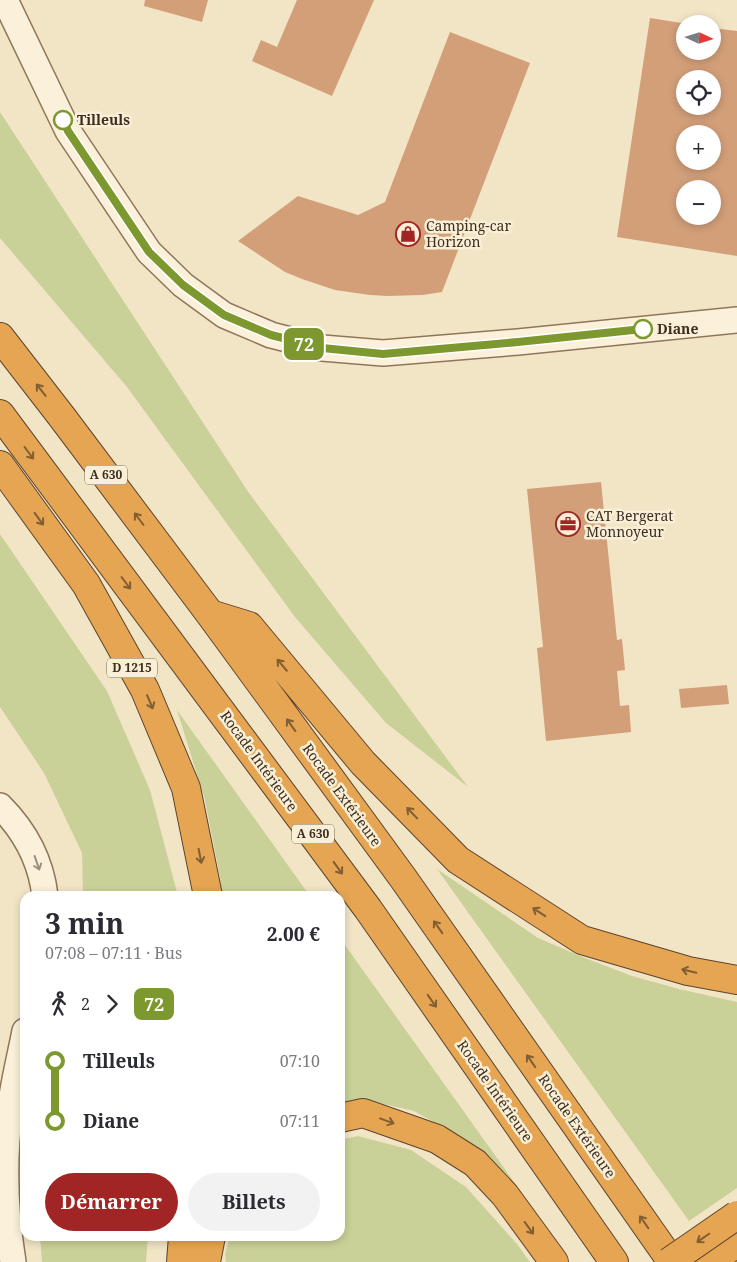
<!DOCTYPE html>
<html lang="fr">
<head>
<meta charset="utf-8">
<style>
	body { margin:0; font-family:"Noto Serif",serif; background:#f2f2f3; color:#2b2b33; height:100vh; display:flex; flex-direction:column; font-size:19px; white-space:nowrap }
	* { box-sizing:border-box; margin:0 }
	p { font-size:16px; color:#7c7c81 }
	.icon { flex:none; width:28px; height:28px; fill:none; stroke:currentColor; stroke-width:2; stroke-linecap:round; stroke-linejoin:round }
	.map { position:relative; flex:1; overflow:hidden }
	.details { position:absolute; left:20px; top:891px; width:325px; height:350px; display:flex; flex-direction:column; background:#fff; border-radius:15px; box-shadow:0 2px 8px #0003 }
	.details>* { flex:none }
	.badge { padding:0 10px; border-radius:8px; font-size:18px; line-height:32px }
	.needle { width:32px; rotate:94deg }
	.buttons { position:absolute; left:676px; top:15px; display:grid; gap:10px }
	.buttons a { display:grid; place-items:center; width:45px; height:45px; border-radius:50%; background:#fff; box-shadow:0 2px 8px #0003; font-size:25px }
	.map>.badge { position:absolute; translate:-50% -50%; box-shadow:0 0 0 2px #fff }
	.legs { display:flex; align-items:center; gap:8px; height:55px; padding:0 25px; font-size:16px }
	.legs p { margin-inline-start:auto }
	.overview { display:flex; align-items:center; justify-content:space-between; height:85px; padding:0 25px }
	h1 { font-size:28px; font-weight:700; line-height:38px }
	.action { display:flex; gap:10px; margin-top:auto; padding:10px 25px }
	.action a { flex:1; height:58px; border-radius:30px; background:#a22525; color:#fff; font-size:20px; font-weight:700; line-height:58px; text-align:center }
	.action a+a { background:#f2f2f3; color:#2b2b33 }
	ul { padding:0 25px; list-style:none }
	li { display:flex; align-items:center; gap:18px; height:60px; font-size:19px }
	li i { display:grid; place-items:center; width:8px; height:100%; margin:0 6px; background:currentColor }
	li i::after { content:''; width:12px; height:12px; margin:-6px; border:4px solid; border-radius:50%; background:#fff }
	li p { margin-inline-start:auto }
	li:first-child i { background:linear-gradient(#0000 50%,currentColor 0) }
	li:last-child i { background:linear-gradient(currentColor 50%,#0000 0) }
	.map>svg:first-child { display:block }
	.green { fill:#cad198 }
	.building { fill:#d29f79; fill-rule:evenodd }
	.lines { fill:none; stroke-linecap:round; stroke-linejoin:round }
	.street-casing { stroke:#8f765a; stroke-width:28 }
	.highway-casing { stroke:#5c442e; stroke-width:30 }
	.street { stroke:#fbf1da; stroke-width:25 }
	.highway { stroke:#e6a552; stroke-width:28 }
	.highway-bridge-casing { stroke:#5c442e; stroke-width:30; stroke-linecap:butt }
	.highway-bridge { stroke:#e6a552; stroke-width:28 }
	.oneway { stroke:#815e33 }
	.oneway2 { stroke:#9c907c }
	.line-1-casing { stroke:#fff; stroke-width:11 }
	.line-1 { stroke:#7c982e; stroke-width:8 }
	.stop-1-dot { fill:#fff; stroke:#7c982e; stroke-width:2.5 }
	.labels { text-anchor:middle; stroke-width:5; stroke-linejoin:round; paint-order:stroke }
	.shield { fill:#f8efd6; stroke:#766856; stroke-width:1 }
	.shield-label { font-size:12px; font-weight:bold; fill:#3e2e1f }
	.stop-label { font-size:14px; font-weight:bold; fill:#3e2e1f; stroke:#f8efd6; text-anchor:start }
	.poi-label { font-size:14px; fill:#3e2e1f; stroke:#f8efd6; text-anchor:start }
	.street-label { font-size:14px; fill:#3e2e1f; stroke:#f8efd6 }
</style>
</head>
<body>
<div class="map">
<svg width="737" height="1262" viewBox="0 0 737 1262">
	<rect width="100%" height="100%" fill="#f2e5c6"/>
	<path class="green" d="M0,112L249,493L468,787L386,723L295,617L127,387L0,238Z
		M0,534L107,691L150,790L178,896H83L82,853L44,773L0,707Z
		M177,710L310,896H222L220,877L205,800Z
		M437,869L538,938L585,958L632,976L679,989L737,1002V1188L689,1221Z
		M340,938L524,1196L466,1140L414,1111L366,1100L340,1102Z
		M358,1136L411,1150L466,1187L517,1244L530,1262H226L225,1254L230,1236H340V1140Z
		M40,1236H148L146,1262H42Z"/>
	<path class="building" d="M145,0H208L202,22L144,6Z
		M297,0H374L332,96L252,61L261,40L277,47Z
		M650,18L688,24H685V51H712V28L737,31V256L617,237ZM685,79H712V106H685ZM685,134H712V161H685ZM685,189H712V216H685Z
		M450,32L530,63L442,292L423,295L387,296L370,295L335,290L302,279L285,272L238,241L298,196L358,215L385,202Z
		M601,482L617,640L622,639L625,670L617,671L620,706L629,705L631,732L546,741L537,648L543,647L527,489Z
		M727,685L729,704L681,708L679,689Z"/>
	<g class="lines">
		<defs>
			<path id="street" d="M5,0L68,131L149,252L183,285L224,315L271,335L322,348L383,353L518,342L737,320
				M0,806C25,831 41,861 45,896
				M13,1262C5,1212 3,1161 10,1110C13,1084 20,1057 25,1031"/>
			<path id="highway" d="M0,337L62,417L210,614L403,878L672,1262
				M0,414L368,909L614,1262
				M0,465L86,584L145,690L186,788L208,896
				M210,614L249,626L363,763L458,860L582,940L688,971L737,980
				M340,1118L363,1113L437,1139L475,1163L505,1195L554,1262
				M181,1262L183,1236
				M206,1262L211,1236
				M710,1262L737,1243"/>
		</defs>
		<use href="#street" class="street-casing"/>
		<use href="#highway" class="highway-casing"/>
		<use href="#street" class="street"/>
		<use href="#highway" class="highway"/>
		<defs>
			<path id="highway-bridge" d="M669,1262L737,1215"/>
		</defs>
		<use href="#highway-bridge" class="highway-bridge-casing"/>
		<use href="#highway-bridge" class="highway-bridge"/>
	</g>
	<defs><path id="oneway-shaft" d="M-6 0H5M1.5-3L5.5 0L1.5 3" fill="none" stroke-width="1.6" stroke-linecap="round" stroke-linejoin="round" transform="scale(1.25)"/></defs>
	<g class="oneway">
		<use href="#oneway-shaft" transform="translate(41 390) rotate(-128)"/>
		<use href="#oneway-shaft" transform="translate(29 453) rotate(53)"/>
		<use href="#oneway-shaft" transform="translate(39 519) rotate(54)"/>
		<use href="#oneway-shaft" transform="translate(139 519) rotate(-127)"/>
		<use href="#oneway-shaft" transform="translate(126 583) rotate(53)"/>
		<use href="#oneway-shaft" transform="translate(282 665) rotate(-130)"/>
		<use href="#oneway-shaft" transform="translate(150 702) rotate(67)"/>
		<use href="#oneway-shaft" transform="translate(291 725) rotate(-126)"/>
		<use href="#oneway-shaft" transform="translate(412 813) rotate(-134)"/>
		<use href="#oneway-shaft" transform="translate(200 856) rotate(79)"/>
		<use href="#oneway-shaft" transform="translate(338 868) rotate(54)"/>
		<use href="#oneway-shaft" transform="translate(539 912) rotate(-147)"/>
		<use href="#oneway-shaft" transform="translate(438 927) rotate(-125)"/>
		<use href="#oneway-shaft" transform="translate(689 971) rotate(-167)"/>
		<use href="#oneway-shaft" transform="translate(432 1001) rotate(55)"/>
		<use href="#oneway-shaft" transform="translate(531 1061) rotate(-125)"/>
		<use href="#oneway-shaft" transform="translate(387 1121) rotate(20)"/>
		<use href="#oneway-shaft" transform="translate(644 1222) rotate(-125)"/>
		<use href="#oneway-shaft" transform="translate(529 1228) rotate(54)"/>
		<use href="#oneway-shaft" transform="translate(703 1238) rotate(145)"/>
	</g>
	<use class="oneway2" href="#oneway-shaft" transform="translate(37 863) rotate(71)"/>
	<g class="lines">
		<defs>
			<path id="line-1" d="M63,120L68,131L149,252L183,285L224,315L271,335L322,348L383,354L518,342L643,329"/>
		</defs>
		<use href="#line-1" class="line-1-casing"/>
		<use href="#line-1" class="line-1"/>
	</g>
	<defs>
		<symbol id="shop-ring" viewBox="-11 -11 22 22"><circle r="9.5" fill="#f8efd6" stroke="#a22525" stroke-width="1.5"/><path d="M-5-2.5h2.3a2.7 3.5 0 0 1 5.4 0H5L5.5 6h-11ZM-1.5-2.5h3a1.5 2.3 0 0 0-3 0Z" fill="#a22525"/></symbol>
		<symbol id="office-ring" viewBox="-11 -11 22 22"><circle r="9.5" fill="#f8efd6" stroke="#a22525" stroke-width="1.5"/><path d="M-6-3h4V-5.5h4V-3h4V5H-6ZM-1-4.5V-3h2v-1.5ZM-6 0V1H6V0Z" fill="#a22525"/></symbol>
	</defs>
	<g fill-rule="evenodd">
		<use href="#shop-ring" x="394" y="220" width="28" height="28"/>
		<use href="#office-ring" x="554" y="510" width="28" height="28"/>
	</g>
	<g class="stop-1-dot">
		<circle cx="63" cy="120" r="9"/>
		<circle cx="643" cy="329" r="9"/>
	</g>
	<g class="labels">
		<g class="shield">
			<rect x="85" y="465.5" width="42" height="19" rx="4"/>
			<rect x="107" y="658.5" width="50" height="19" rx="4"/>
			<rect x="292" y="824.5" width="42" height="19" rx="4"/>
		</g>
		<g class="shield-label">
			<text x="106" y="479">A 630</text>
			<text x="132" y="672">D 1215</text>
			<text x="313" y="838">A 630</text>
		</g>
		<g class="stop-label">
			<text x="77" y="125">Tilleuls</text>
			<text x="657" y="334">Diane</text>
		</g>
		<g class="poi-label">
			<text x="426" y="231">Camping-car<tspan x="426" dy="16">Horizon</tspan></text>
			<text x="586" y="521">CAT Bergerat<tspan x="586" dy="16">Monnoyeur</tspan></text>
		</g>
		<g class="street-label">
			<text transform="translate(259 761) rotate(54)" y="5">Rocade Intérieure</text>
			<text transform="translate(342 795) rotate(54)" y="5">Rocade Extérieure</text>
			<text transform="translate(495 1091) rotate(55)" y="5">Rocade Intérieure</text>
			<text transform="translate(577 1126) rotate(55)" y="5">Rocade Extérieure</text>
		</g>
	</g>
</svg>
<div class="buttons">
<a><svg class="needle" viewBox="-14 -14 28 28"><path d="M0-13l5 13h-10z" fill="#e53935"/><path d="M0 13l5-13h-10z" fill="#7c7c81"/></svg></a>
<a><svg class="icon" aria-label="locate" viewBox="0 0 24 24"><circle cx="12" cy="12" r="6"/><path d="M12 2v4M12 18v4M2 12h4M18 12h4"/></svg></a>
<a>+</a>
<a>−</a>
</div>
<b class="badge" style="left:304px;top:344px;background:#7c982e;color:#fff">72</b>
<section class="details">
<div class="overview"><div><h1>3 min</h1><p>07:08 – 07:11 · Bus</p></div><b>2.00 €</b></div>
<div class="legs"><svg class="icon" aria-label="walk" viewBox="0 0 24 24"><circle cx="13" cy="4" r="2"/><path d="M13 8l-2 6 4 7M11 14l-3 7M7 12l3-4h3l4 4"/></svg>2<svg class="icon" aria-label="forward" viewBox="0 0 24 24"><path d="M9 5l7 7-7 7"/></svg><b class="badge" style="background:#7c982e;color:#fff">72</b></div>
<ul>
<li><i style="color:#7c982e"></i><b>Tilleuls</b><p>07:10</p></li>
<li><i style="color:#7c982e"></i><b>Diane</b><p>07:11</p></li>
</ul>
<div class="action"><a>Démarrer</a><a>Billets</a></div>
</section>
</div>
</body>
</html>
